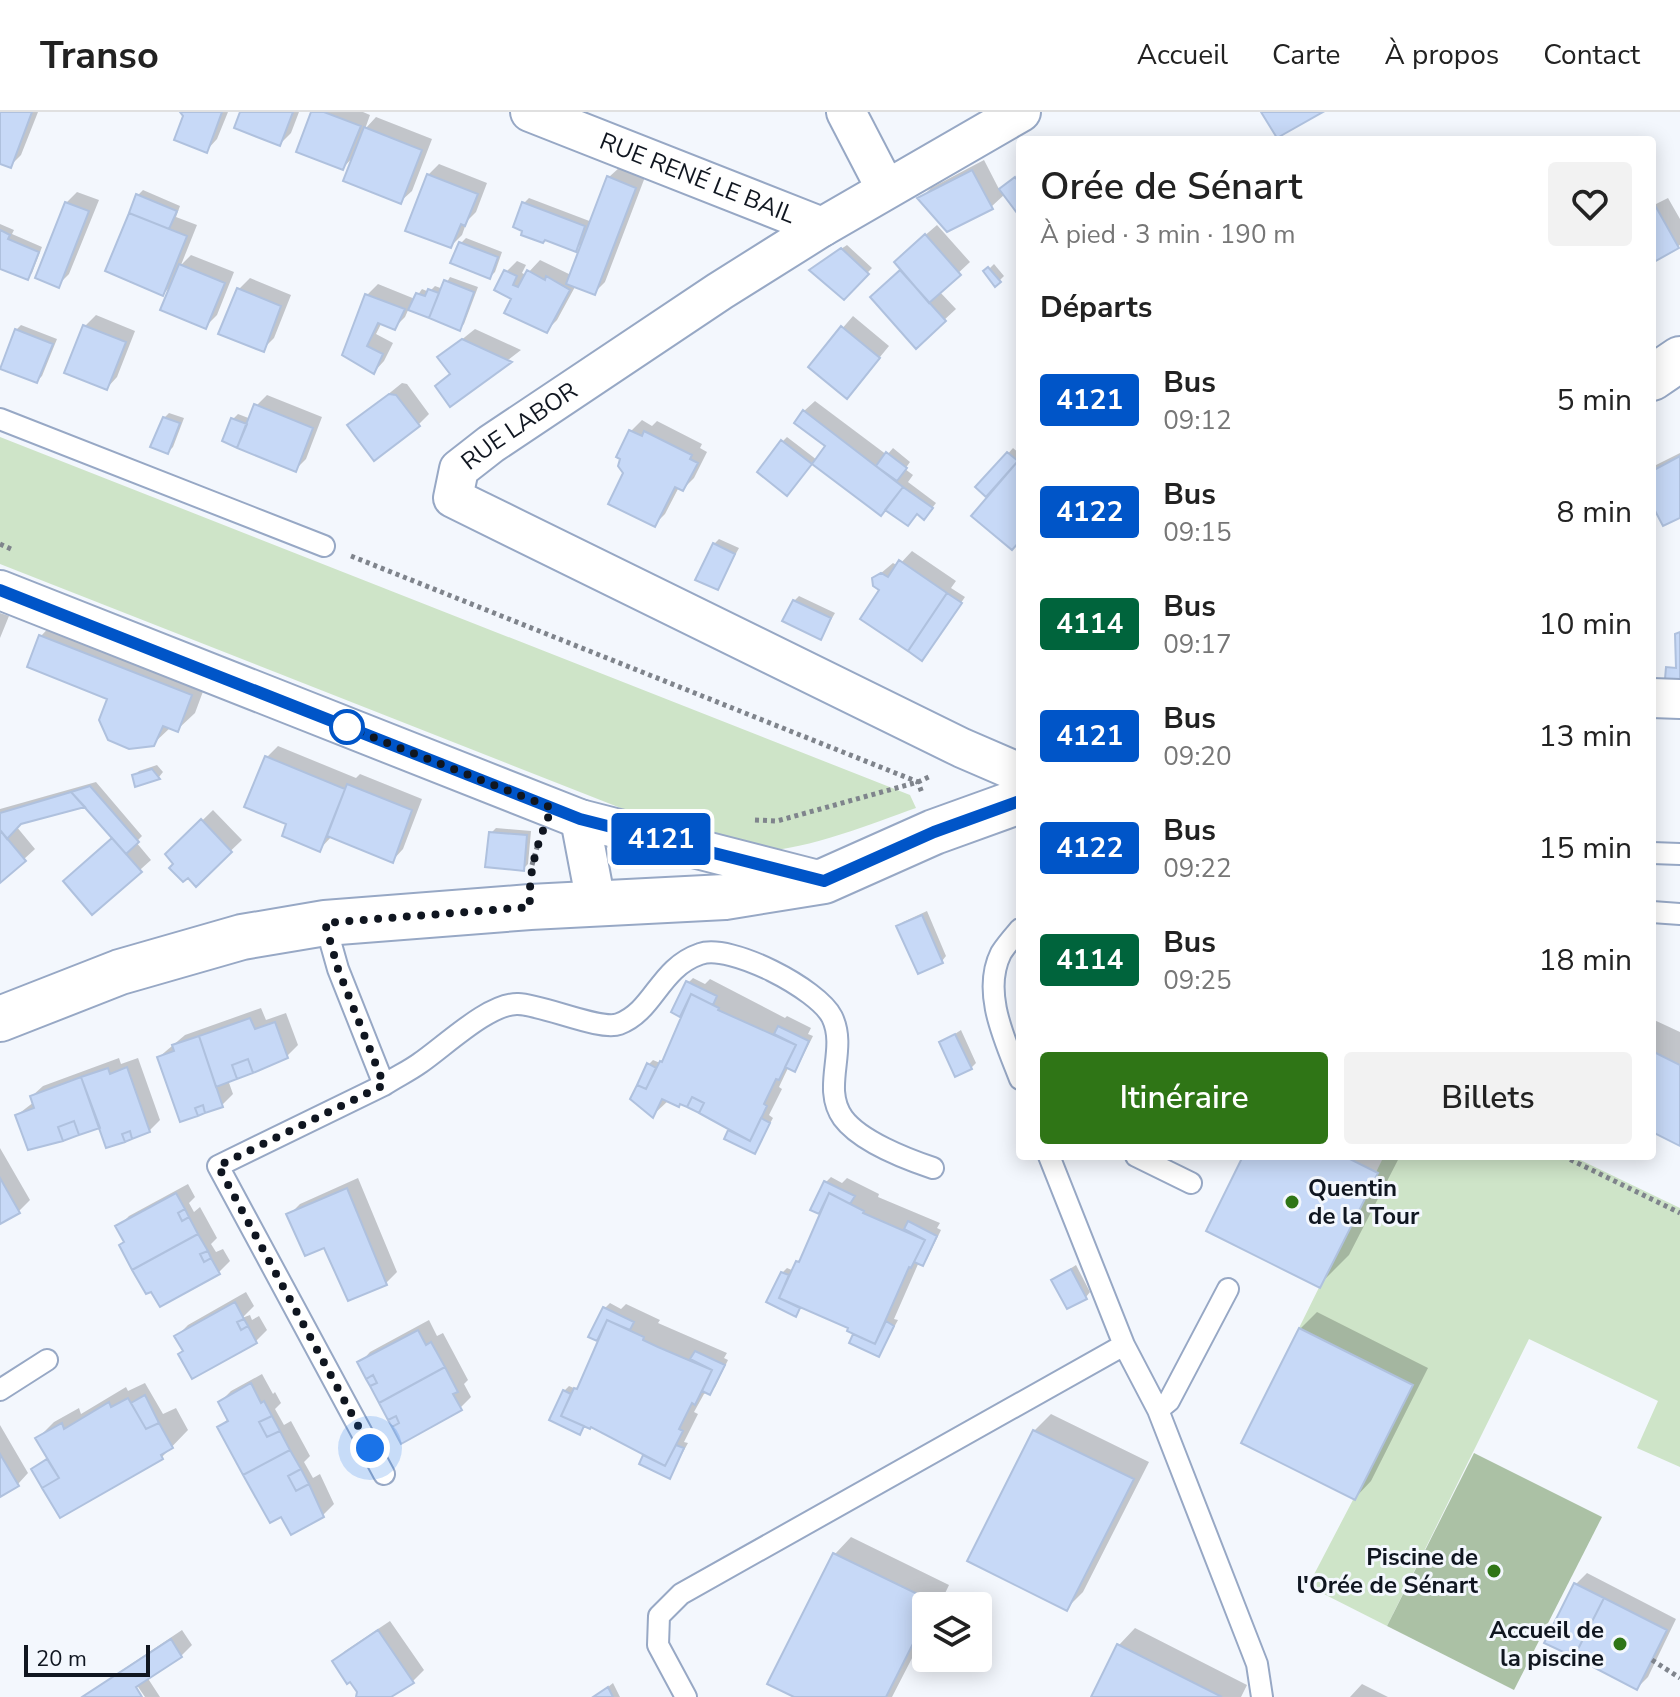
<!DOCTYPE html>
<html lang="fr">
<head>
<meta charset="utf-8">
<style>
	body { margin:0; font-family:"Nunito Sans",sans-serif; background:#f2f2f2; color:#222; height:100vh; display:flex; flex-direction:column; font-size:30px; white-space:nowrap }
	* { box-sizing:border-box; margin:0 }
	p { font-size:26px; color:#767676 }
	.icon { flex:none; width:44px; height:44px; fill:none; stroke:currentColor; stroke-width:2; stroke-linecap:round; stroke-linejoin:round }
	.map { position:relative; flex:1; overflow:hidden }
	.panel { position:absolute; left:1016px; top:24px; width:640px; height:1024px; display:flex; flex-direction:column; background:#fff; border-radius:8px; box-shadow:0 4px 20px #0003 }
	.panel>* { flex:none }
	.badge { padding:0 16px; border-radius:6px; font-size:28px; line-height:52px }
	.tools { position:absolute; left:912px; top:1480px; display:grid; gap:16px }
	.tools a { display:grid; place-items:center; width:80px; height:80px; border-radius:8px; background:#fff; box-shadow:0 4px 20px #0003; font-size:40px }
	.scale { position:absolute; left:24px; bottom:20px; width:126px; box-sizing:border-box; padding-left:8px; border:4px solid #101620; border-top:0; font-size:22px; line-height:28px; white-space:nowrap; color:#101620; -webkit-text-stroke:6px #f3f7fd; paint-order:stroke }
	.you { position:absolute; width:40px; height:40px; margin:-20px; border:6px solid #fff; border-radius:50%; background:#1a73e8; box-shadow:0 0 0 12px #1a73e833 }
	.map>.badge { position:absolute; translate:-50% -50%; box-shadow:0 0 0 4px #fff }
	h2 { padding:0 24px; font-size:30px; line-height:72px }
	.round { display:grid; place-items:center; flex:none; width:84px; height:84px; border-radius:8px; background:#f2f2f2 }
	.overview { display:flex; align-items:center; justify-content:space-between; height:136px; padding:0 24px }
	h1 { font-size:38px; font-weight:600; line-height:60px }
	.primary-button { display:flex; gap:16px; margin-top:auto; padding:16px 24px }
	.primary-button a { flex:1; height:92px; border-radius:8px; background:#2f7516; color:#fff; font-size:32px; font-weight:600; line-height:92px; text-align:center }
	.primary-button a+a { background:#f2f2f2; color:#222 }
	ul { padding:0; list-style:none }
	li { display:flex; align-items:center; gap:24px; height:112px; padding:0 24px }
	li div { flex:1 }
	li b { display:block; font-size:30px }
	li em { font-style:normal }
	li .badge { min-width:88px; font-weight:700; text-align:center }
	header { display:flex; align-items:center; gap:48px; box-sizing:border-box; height:112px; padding:0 40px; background:#fff; border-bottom:2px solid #e0e0e0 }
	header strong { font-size:38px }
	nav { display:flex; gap:44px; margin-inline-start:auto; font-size:28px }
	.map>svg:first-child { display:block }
	.green { fill:#cee4c8 }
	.water { fill:#abc1a5 }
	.shadow { fill:#0003 }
	.building { fill:#c7d9f7; stroke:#afc1de; stroke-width:2 }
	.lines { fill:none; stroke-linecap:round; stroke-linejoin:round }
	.lane-casing { stroke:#97a8c5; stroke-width:24 }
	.street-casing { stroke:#97a8c5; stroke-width:42 }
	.secondary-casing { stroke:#97a8c5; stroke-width:48 }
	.path { stroke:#7f848c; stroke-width:5; stroke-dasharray:4 4; stroke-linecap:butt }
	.lane { stroke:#fff; stroke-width:20 }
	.street { stroke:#fff; stroke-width:38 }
	.secondary { stroke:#fff; stroke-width:44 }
	.line-casing { stroke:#fff; stroke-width:18 }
	.line { stroke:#0055c8; stroke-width:12 }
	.walk { stroke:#101620; stroke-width:8; stroke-dasharray:0 14.4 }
	.stop-dot { fill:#fff; stroke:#0055c8; stroke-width:4 }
	.poi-dot { fill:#2f7516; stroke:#f3f7fd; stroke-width:3 }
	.labels { text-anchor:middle; stroke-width:6; stroke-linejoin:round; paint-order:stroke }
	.street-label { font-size:24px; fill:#101620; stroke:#f3f7fd }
	.poi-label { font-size:24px; font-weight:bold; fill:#101620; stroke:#f3f7fd; text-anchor:end }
</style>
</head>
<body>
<header>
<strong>Transo</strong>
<nav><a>Accueil</a><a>Carte</a><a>À propos</a><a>Contact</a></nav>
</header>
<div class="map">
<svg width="1680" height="1585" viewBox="0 0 1680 1585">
	<rect width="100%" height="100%" fill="#f3f7fd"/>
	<path class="green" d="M0,325L910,683L916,696C873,711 802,740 757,739C745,739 732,737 720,735L0,452Z
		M1384,1044H1572L1680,1096V1355L1637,1336L1658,1289L1529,1227L1387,1514L1308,1474L1413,1273L1299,1216Z"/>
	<path class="water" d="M1474,1341L1602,1405L1514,1578L1387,1514Z"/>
	<path class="shadow" d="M0,0H38L21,43L10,54L0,50Z
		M182,0H228L217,27L207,38Z
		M242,0H299L291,21L280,32Z
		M313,0H363L370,3L365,17L376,5L432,27L412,79L401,89L355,43L343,56Z
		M984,48L1000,79L1020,62V101L1005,82L991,95L920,87L931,76Z
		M439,52L487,71L476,100L467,109L462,123L451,134L428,63Z
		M620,55L645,65L605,170L594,181L576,173L557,208L546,219L514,186L506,160L517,149L526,153L522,161L526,163L540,148L571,163L585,128L576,137L524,91L529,86L592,110L609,65Z
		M143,78L180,94L176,105L197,113L181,153L191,143L234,160L217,203L206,214L173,172L163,182L138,83Z
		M77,80L99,88L69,162L58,173L66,91Z
		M1668,86L1680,107V133L1652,149V94Z
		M0,112L14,118L12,122L42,135L32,161L27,166L0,155Z
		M937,113L970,150L939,179L956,197L916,234L884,174L902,158L907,139Z
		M466,126L502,140L495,160L490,165L461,131Z
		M847,133L872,156L843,186L817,153Z
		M994,152L1004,164L996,172L986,160Z
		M450,165L478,175L464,212L459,217L409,196L405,205L394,216L382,210L376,222L393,231L384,249L374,260L344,242L367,183L378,172L415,187L422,177L429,180L435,174L443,177Z
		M250,166L291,183L274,226L263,237L239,177Z
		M96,203L135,219L117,265L107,276L85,214Z
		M853,204L889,234L857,273L810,254Z
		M21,213L57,227L42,264L37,269L16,218Z
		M475,217L521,238L450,292L437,274L451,261L440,245Z
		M402,271L407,272L429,302L418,313H350Z
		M267,283L322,305L306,347L295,358L233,307L238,302L251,307L256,294Z
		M815,289L887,343L893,336L910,350L905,357L913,363L908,370L936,391L929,400L886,396L881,401L812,350L792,376L782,330L787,325L817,348L828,334L804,299Z
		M169,301L184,306L173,335L168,340L164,306Z
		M642,308L652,314L657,309L702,332L700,336L707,340L694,366L683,377L679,375L665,402L654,413L625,361L631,319Z
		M1013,336L1020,342V427L1000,373L998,371L978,375Z
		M1680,341V403L1652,388V355Z
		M719,427L739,436L717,476L714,432Z
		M912,439L956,469L951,476L965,485L927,541L874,467L893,451L898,454Z
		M799,484L835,501L821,525L794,489Z
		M0,501L9,504L0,526Z
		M57,507L208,566L195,601L178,617L171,615L153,632L110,586L29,554L41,524Z
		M278,634L356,666L360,662L422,687L403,737L393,748L332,724L320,737L289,711L267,645Z
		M157,653L163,660L159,665L136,672L134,664L139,659Z
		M96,670L142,724L136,730L151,748L93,800L114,725L86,693L20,710L16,714L35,737L0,769V697Z
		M213,698L242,728L196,772L168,742Z
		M496,716L531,719L528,752L523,757L491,721Z
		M927,799L946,844L942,849L898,815L903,810Z
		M693,866L705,872L710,867L785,906L787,904L811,916L808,922L813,924L799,952L794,957L788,956L779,975L782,977L769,1003L773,1006L755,1039L729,1019L732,1017L681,990L669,988L653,1003L632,987L648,953L653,948L660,951L667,945L688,895L680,903L688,871Z
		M261,896L266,908L286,901L298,933L287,944L228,968L233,982L222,993L159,945L185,923Z
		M1652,907L1680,920V1032L1652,1018Z
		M961,918L976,951L971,956L941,931Z
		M119,946L121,952L138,946L160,1008L149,1019L17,1003L34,990L32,984L43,974Z
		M0,1036L30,1088L19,1099L0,1110Z
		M1245,1044H1400L1349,1143L1319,1173Z
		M831,1065L842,1071L847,1066L879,1082L878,1085L940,1111L937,1116L941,1118L927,1147L922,1152L919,1150L894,1207L898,1208L879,1243L855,1223L857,1221L851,1215L802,1194L796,1203L769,1190L782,1161L787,1156L794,1159L804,1143L826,1092L818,1099L826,1070Z
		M358,1066L397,1160L386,1171L349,1187L325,1134L289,1103L300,1092Z
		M188,1072L195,1085L189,1091L194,1100L200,1095L217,1126L211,1132L216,1140L223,1137L230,1149L219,1160L126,1129L118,1115L129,1104Z
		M1076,1153L1090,1180L1086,1185L1053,1168Z
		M246,1180L254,1194L242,1206L250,1203L252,1208L259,1204L267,1218L256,1229L193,1264L177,1224L188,1213Z
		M610,1191L621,1197L626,1192L660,1208L658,1211L727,1241L724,1246L728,1248L715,1275L704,1282L694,1300L698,1302L684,1330L688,1331L670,1364L645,1344L647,1342L592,1313H586L579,1321L551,1307L564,1279L569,1274L576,1277L582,1271L605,1219L596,1227L605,1196Z
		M1317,1200L1428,1256L1371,1369L1355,1386L1300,1217Z
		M429,1208L437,1224L443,1221L468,1268L464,1272L471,1285L460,1296L360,1251L370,1240Z
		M262,1262L273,1282L275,1280L281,1291L275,1297L284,1313L291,1309L310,1344L304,1350L313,1366L320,1362L334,1392L323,1403L282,1402L219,1315L229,1306L220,1290L231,1279Z
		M145,1271L163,1302L176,1296L188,1318L162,1345L60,1404L39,1352L49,1346L38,1326L54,1310L79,1296L81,1302L126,1275L128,1279Z
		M1051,1302L1149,1350L1083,1480L1066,1497L1034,1319Z
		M0,1313L28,1361L18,1372L0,1383Z
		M851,1425L949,1473L939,1494H926V1519L892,1585H798L835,1442Z
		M1587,1461L1676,1507L1648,1565L1637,1576L1576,1472Z
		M390,1509L424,1558L413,1569L388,1585H358L359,1580L334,1550L345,1539Z
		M1135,1516L1247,1573L1241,1585H1093L1119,1533Z
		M182,1518L192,1533L181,1544L147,1565L160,1585H145L132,1566L129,1568L140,1585H82Z
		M613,1571L620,1585H595L598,1583Z
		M1362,1572L1388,1585H1350Z"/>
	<path class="building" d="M0,0H32L11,56L0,52Z
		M180,0H222L207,41L174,28L183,4Z
		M240,0H293L280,34L234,16Z
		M311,0H324L361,14L343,58L296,40Z
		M1261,0H1323L1277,26Z
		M364,15L422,38L401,92L343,69Z
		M972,58L993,97L947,120L917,86Z
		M427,62L478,82L465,114L461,112L451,136L405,119Z
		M607,64L636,76L595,183L566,172Z
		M1015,65L1020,72V105L999,77Z
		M136,82L177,99L169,117L129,101Z
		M65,90L89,99L59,176L35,166Z
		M522,90L585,114L576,140L545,128L543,131L521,123L522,119L513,115Z
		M1656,95L1679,136L1652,151V98Z
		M129,101L187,124L163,184L105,159Z
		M0,118L10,123L8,127L39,140L28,168L0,157Z
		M925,122L961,163L929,191L894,150Z
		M459,130L498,145L490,167L450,151Z
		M841,136L869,162L844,188L809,158Z
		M179,152L225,171L206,217L160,198Z
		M988,155L1001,170L995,175L983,159Z
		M504,158L517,164L513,173L518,175L527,158L545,168L546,164L570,178L547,221L504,201L511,187L494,178Z
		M900,158L946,209L916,237L870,185Z
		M444,168L474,180L460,219L429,206Z
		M237,176L281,194L264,240L218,222Z
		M428,177L439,181L429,206L408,198L416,181L425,184Z
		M365,182L405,197L395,218L378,211L367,234L383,242L374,262L342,243Z
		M83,213L126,230L107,278L64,261Z
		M841,214L880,246L847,287L808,255Z
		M15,217L53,232L37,271L0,257Z
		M462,227L512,250L450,295L435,274L450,262L437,245Z
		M389,282L396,283L420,314L374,349L347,313Z
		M254,292L313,316L296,360L237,336Z
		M803,298L903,375L881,404L812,352L825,334L794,311Z
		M163,305L180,311L168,342L150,335Z
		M231,306L247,312L237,336L222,329Z
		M629,318L642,324L644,319L692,343L690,347L698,351L683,379L675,375L655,415L608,392L623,361L618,354L620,347L616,345Z
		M781,328L812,352L787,384L757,360Z
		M886,340L907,356L897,369L876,354Z
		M1007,340L1018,349L986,385L975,375Z
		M1680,344V406L1663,414L1652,393V359Z
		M1018,349L1020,351V429L1012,438L971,404Z
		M903,375L933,396L924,408L917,402L908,414L885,398Z
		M713,431L735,442L718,478L695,468Z
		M899,448L947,481L908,539L860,507L879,478L873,474L872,466L881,461L888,465Z
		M947,481L962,491L922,549L908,539Z
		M793,488L831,506L821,528L782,509Z
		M1680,520V567H1665L1666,555L1676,556L1675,522Z
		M39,523L192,583L178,620L163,614L154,634L129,637L108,628L99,608L107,587L27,555Z
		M265,644L345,677L320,740L282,724L286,712L244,695Z
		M152,657L160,667L135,675L132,663Z
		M347,672L412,698L393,751L327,724Z
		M90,674L139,730L126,742L71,680Z
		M71,680L85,695L21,712L7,727L0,718V701Z
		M201,707L232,740L196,775L188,766L183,770L169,756L173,752L165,742Z
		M0,718L26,749L0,771Z
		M489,720L527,723L524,759L485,755Z
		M112,726L142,760L92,803L63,769Z
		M922,803L943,851L918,862L896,814Z
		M686,869L717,884L713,893L691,882L680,905L671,900Z
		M691,882L719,896L718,898L796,933L779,968L776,967L764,992L767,994L750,1029L699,1001L704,991L692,985L687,995L680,992L679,995L662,987L653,1006L630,987L637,973L646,977L660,949L662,950Z
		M250,906L255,917L275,910L288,946L253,961L248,947L232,953L237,967L216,975L199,924Z
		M778,914L809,929L795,960L785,955L796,933L774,922Z
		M955,922L972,957L955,965L939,930Z
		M199,924L223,995L205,1001L203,993L195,996L198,1004L180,1010L157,945L174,939L172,933Z
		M1652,939L1680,953V1034L1652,1020Z
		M248,947L253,961L237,967L232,953Z
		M647,951L656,956L646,977L637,973Z
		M127,955L150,1020L132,1027L130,1019L122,1022L125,1030L106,1036L81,965L108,956L110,962Z
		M81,965L100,1016L79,1023L74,1009L58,1015L63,1029L28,1038L15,1003L34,996L30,984Z
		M692,985L704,991L699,1001L687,995Z
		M203,993L205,1001L198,1004L195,996Z
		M761,1006L770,1011L755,1042L724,1027L728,1018L750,1029Z
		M74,1009L79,1023L63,1029L58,1015Z
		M130,1019L132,1027L125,1030L122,1022Z
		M1243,1044H1344L1378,1061L1320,1176L1206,1119Z
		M0,1066L20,1101L0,1112Z
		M824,1069L855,1084L850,1092L829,1081L819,1102L810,1098Z
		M347,1076L387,1173L348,1189L324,1136L305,1144L286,1102Z
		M176,1081L185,1097L178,1101L182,1109L189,1105L198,1122L132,1158L119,1133L124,1130L115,1114Z
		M829,1081L864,1099L863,1101L925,1128L911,1156L909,1155L875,1232L847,1219L848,1216L779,1186L796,1149L799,1150Z
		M185,1097L189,1105L182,1109L178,1101Z
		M908,1109L937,1124L923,1154L914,1150L925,1128L904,1117Z
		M198,1122L208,1139L200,1142L204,1150L211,1146L220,1162L160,1195L151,1180L146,1182L132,1158Z
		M208,1139L211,1146L204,1150L200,1142Z
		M1071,1157L1087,1187L1067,1197L1051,1168Z
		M781,1160L789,1163L779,1186L800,1196L796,1205L766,1190Z
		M235,1190L244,1207L237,1210L241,1218L248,1214L257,1231L192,1267L178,1242L183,1239L174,1224Z
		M603,1195L634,1210L630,1218L607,1208L597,1229L588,1225Z
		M244,1207L248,1214L241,1218L237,1210Z
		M607,1208L644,1225L643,1228L658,1235L712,1258L695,1293L692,1291L679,1317L683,1319L665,1354L591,1315L590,1317L561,1304L574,1276L577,1277Z
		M886,1209L894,1214L879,1245L849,1231L853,1222L875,1232Z
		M1299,1216L1413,1273L1355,1388L1241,1331Z
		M418,1218L426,1233L431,1230L445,1255L379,1291L370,1274L377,1271L373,1263L366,1267L357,1250Z
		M695,1239L725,1253L710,1283L702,1279L712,1258L690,1247Z
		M445,1255L458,1280L453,1282L462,1298L401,1332L392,1315L399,1311L396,1304L388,1308L379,1291Z
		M373,1263L377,1271L370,1274L366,1267Z
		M251,1271L261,1291L264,1289L272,1304L259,1310L267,1325L280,1319L290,1338L243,1363L217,1315L228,1309L218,1290Z
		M563,1278L571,1282L561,1304L584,1314L580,1323L549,1308Z
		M145,1283L159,1311L146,1317L131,1291Z
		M128,1286L146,1317L159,1311L173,1336L161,1343L163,1347L60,1406L42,1376L59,1366L35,1326L62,1311L64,1317L109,1290L111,1295Z
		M272,1304L280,1319L267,1325L259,1310Z
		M396,1304L399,1311L392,1315L388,1308Z
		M1033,1318L1134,1367L1067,1499L967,1449Z
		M676,1333L684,1336L670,1367L639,1352L643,1343L665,1354Z
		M290,1338L301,1357L288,1364L296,1379L309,1372L324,1405L291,1423L281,1405L270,1411L243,1363Z
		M0,1342L19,1374L0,1385Z
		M47,1347L59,1366L42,1376L31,1357Z
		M301,1357L309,1372L296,1379L288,1364Z
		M833,1441L934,1490L932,1494H926V1506L886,1585H794L767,1572Z
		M1574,1471L1604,1486L1574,1545L1544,1531Z
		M1604,1486L1667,1518L1637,1578L1574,1545Z
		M378,1518L414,1571L391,1585H356L357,1580L350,1570L347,1572L332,1549Z
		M171,1527L182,1545L136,1575L142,1585H82Z
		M1117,1532L1222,1585H1091Z
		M608,1575L613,1585H593Z"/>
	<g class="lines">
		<defs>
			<path id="lane" d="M0,307L324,434
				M1652,741L1680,742
				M1652,800L1680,802
				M325,811L338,857L384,973C396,965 409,959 420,951C445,934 489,891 518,892C544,893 600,919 619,912C654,899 659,856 700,842C730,831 818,877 832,905C848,938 821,975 843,1006C860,1029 906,1047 933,1056
				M1020,817C1014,824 1006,833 1001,841C981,881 1006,930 1020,967
				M384,973L218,1054L384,1362
				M1136,1044L1191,1071
				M1124,1233L1158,1298L1257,1552L1262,1585
				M0,1278L47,1248
				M1158,1298L1169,1289L1228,1177
				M686,1585L658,1533L659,1504L681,1482L1124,1233L1049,1044"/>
			<g id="street">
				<path id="s1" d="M530,0L822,115"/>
				<path d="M846,0L886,77"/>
				<path d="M0,478L580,707L818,768"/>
				<path d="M1652,586L1680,587"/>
				<path id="s2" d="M1020,661L962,636L453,386L459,357L491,332L720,179L822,115L1021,0"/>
				<path d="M580,707L596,791"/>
			</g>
			<path id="secondary" d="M1652,266L1680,247
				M0,907L120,860L242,825L325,811L530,795L725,785L824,769L934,720L1020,689"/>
		</defs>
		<use href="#lane" class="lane-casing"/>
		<use href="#street" class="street-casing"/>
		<use href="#secondary" class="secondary-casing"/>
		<path class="path" d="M0,432L11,437
			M351,444L918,670L922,681
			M755,708L777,709L918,670L931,664
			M532,753L538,732
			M1563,1044L1680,1101
			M1652,1548L1680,1566"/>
		<use href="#lane" class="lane"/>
		<use href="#street" class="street"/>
		<use href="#secondary" class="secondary"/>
	</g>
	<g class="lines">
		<defs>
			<path id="line" d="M0,478L580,707L824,769L934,720L1020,689"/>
		</defs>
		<use href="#line" class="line-casing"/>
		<use href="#line" class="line"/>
		<path class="walk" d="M347,615L552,696C538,729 528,758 530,795L325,811L338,857L384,973L218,1054L370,1336"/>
	</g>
	<circle class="stop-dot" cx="347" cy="615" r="16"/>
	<g class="poi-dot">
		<circle cx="1292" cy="1090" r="8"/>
		<circle cx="1494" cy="1459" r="8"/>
		<circle cx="1620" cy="1532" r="8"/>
	</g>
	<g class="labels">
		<g class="street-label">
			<text dy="8" stroke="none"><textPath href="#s1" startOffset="180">RUE RENÉ LE BAIL</textPath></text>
			<text dy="8" stroke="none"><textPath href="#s2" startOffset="734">RUE LABOR</textPath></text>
		</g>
		<g class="poi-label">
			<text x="1308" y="1084" text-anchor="start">Quentin<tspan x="1308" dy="28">de la Tour</tspan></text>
			<text x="1478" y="1453">Piscine de<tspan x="1478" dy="28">l'Orée de Sénart</tspan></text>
			<text x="1604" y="1526">Accueil de<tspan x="1604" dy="28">la piscine</tspan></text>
		</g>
	</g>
</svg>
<div class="tools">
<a><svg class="icon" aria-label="layers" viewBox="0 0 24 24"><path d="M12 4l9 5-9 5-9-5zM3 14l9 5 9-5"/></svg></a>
</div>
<div class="scale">20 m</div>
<div class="you" style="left:370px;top:1336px"></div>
<b class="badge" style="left:661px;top:727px;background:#0055c8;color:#fff">4121</b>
<section class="panel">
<div class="overview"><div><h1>Orée de Sénart</h1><p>À pied · 3 min · 190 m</p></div><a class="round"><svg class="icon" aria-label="heart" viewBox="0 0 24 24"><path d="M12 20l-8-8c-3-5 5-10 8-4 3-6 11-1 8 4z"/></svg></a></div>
<h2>Départs</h2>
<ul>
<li><span class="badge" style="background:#0055c8;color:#fff">4121</span><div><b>Bus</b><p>09:12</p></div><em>5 min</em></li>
<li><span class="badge" style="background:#0055c8;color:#fff">4122</span><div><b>Bus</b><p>09:15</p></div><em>8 min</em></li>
<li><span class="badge" style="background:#00643c;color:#fff">4114</span><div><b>Bus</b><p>09:17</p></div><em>10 min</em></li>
<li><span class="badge" style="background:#0055c8;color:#fff">4121</span><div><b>Bus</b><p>09:20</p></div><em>13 min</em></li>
<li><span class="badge" style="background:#0055c8;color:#fff">4122</span><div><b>Bus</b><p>09:22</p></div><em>15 min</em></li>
<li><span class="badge" style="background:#00643c;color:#fff">4114</span><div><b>Bus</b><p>09:25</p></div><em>18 min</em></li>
</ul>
<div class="primary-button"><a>Itinéraire</a><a>Billets</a></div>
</section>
</div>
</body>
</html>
